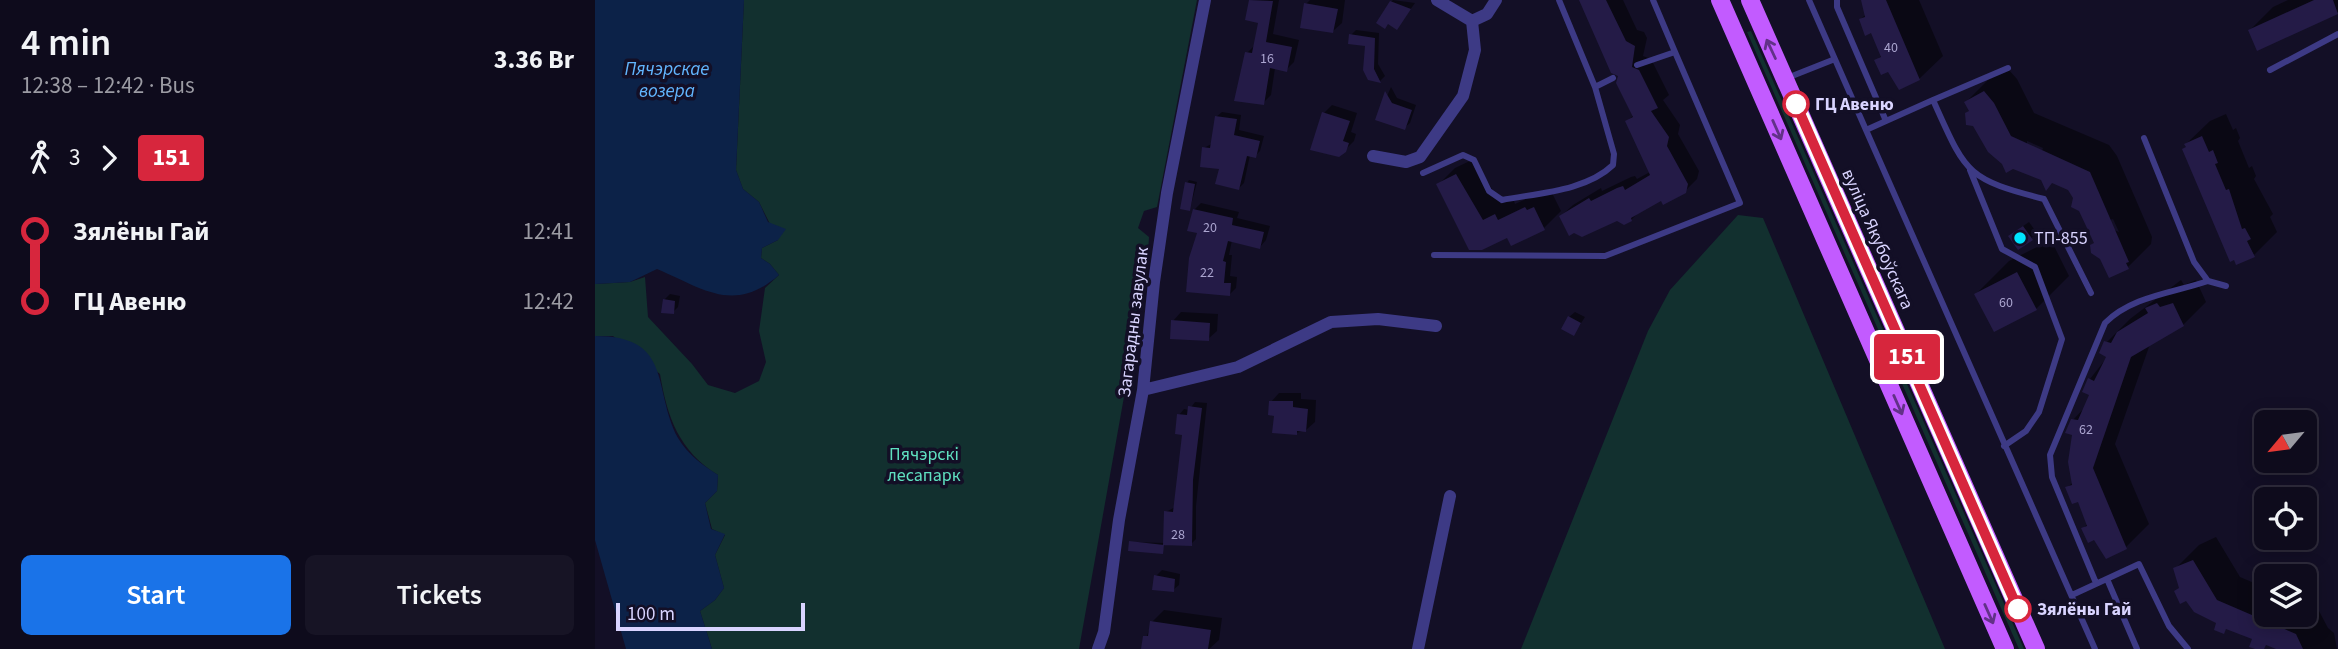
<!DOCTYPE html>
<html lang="en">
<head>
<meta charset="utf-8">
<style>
	body { margin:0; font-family:"Source Sans 3",sans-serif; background:#171425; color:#f1f3f6; height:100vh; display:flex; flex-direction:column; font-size:26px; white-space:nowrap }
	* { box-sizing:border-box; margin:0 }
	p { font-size:23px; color:#9b9ba3 }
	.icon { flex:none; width:38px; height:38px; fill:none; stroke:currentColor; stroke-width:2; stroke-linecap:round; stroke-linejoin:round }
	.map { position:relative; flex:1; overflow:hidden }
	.drawer { display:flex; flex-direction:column; background:#0e0b1c; width:595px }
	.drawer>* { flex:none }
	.badge { padding:0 14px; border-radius:5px; font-size:24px; line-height:46px }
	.needle { width:46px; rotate:241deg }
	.tools { position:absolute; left:1659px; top:410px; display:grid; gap:14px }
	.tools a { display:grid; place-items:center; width:63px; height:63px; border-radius:10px; background:#0e0b1c; box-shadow:0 4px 18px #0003,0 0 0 2px #2e2b3b; font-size:35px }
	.scale { position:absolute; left:21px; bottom:18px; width:189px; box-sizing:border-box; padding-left:7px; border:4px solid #d9d4ff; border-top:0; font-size:19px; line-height:24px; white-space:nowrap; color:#d9d4ff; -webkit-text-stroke:5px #130f26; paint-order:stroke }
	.map>.badge { position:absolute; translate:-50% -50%; box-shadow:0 0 0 4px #fff }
	.legs { display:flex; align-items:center; gap:10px; height:77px; padding:0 21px; font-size:23px }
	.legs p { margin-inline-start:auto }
	.overview { display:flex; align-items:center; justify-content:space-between; height:119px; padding:0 21px }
	h1 { font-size:38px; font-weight:600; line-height:52px }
	.action { display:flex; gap:14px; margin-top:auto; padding:14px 21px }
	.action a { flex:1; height:80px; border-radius:10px; background:#1a73e8; color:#fff; font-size:28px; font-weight:600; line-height:80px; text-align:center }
	.action a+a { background:#171425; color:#f1f3f6 }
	ul { padding:0 21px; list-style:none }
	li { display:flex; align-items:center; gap:24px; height:70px; font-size:26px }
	li i { display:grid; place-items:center; width:10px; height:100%; margin:0 9px; background:currentColor }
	li i::after { content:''; width:18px; height:18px; margin:-9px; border:5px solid; border-radius:50%; background:#0e0b1c }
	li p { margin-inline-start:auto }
	li:first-child i { background:linear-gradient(#0000 50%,currentColor 0) }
	li:last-child i { background:linear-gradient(currentColor 50%,#0000 0) }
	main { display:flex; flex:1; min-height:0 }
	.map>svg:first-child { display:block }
	.green { fill:#12302f }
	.water { fill:#0c2248 }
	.shadow { fill:#0007; fill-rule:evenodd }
	.building { fill:#241b47 }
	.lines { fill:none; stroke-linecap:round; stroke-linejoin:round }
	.service { stroke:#3d3a85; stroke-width:6 }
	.minor { stroke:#3d3a85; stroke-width:12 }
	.primary { stroke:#c25bff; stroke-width:18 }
	.oneway { stroke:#623188 }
	.line-1-casing { stroke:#fff; stroke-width:16 }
	.line-1 { stroke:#d7263d; stroke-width:10 }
	.stop-1-dot { fill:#fff; stroke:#d7263d; stroke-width:3.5 }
	.poi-dot { fill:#00e5ff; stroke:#130f26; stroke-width:2.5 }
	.labels { text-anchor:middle; stroke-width:7; stroke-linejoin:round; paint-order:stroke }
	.number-label { font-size:14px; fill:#aca6d1 }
	.stop-label { font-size:18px; font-weight:bold; fill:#d9d4ff; stroke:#130f26; text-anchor:start }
	.poi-label { font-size:18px; fill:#d9d4ff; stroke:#130f26; text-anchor:start }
	.street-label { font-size:18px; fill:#d9d4ff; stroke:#130f26 }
	.park-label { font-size:18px; fill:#5fe0c0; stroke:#130f26 }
	.water-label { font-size:19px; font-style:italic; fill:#62b6ff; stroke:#130f26 }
</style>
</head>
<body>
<main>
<section class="drawer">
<div class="overview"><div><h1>4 min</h1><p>12:38 – 12:42 · Bus</p></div><b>3.36 Br</b></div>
<div class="legs"><svg class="icon" aria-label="walk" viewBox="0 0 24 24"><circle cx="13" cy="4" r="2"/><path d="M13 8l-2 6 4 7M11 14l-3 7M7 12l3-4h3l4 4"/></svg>3<svg class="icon" aria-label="forward" viewBox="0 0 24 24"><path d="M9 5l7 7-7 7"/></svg><b class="badge" style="background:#d7263d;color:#fff">151</b></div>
<ul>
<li><i style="color:#d7263d"></i><b>Зялёны Гай</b><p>12:41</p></li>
<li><i style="color:#d7263d"></i><b>ГЦ Авеню</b><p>12:42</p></li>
</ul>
<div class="action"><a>Start</a><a>Tickets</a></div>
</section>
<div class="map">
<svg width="1743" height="649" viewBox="0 0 1743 649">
	<rect width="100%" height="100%" fill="#130f26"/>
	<path class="green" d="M149,0H602L562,207L549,211L543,228L554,237L552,268L484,649H117L105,611L120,600L129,588L120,555L130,535L117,529L110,503L122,491L123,475C84,451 72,417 65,374L18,336H0V284L35,282L50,277L53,317L97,364L113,385L140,393L164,381L171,362L164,331L170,288L184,275L175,264L166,258L167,248L183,240L164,202L148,189L141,170Z
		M1156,31L1429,649H1424L1152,32Z
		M1143,215L1168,218L1350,649H926L1053,331L1075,290Z"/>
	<path class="water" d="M0,0H149L141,170L148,189L164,202L173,222L191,229L183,240L167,248L166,258L175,264L184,275C139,314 109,289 62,269L35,282L0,284Z
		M0,336C79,336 57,389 83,438C93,455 108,465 123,475L122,491L110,503L116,529L130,534L120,555L129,588L120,600L105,611L117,649H31L0,540Z"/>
	<path class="shadow" d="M655,0H684L678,34L704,40L699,62L691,70L680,68L676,95L668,103L652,53L661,44L666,21L652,19Z
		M715,0H750L747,23L738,31L711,4Z
		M798,0L820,3L802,28L796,2Z
		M986,0H1028L1042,30L1049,32L1052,38L1048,56L1056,59L1074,95L1068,100L1085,125L1083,134L1104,171L1102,179L1090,191L1067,199L1046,210L1036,220L966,216L978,205L1006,188L1007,191L1036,177L1040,176L1042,179L1055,172L1032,121L1039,115L1026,75Z
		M1269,0H1324L1348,56L1324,79L1293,70L1282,60L1287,55L1277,31L1266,19L1271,14Z
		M1693,0H1743V12L1663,49L1655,30L1678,7Z
		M761,30L784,33L783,64L790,76L785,81L774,78L772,45L756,35Z
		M1413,69L1422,79L1439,113L1514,145L1522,156L1557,237L1556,244L1533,267L1500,242L1474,188L1448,179L1375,110L1371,102L1394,79ZM1432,141L1448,148L1447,151L1432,145ZM1518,219L1524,232L1519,230L1515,220Z
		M796,87L802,98L821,105L815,123L809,128L782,119Z
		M737,105L762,113L756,132L761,134L759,141L750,150L729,113Z
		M627,112L646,115L644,130L669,136L665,151L660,156L655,155L649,183L644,188L609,148L618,143L621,117Z
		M1631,114L1638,130L1641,128L1645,138L1643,141L1654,168L1657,166L1661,176L1659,179L1678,214L1675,217L1682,232L1659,255L1591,144L1615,121Z
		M879,159L906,204L918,198L920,204L948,191H956L966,211L949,228L913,235L886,248L843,185L860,168Z
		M594,180L602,182L595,209L592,183Z
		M606,203L644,212L642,218L675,226L671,240L665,247L637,240L634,255H637L635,276L642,277L641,288L635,294L593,290L604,232L599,210Z
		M1434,222L1442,233L1436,238L1421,231Z
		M1456,240L1474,276L1441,309L1381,294L1414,261Z
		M1586,280L1589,285L1601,280L1611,302L1588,325L1555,344L1520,444L1554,524L1531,547L1500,538L1488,529L1493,523L1484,499L1472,488L1478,482V420L1491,406L1497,395L1495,379L1513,356L1511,343L1535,319Z
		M75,294L85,296L83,307L78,312L69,300Z
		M586,312L623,314L622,331L613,339L578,321Z
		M980,312L990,317L979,334L974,317Z
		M684,393H706V399L721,400L720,422L711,430L701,433L681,414L676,402Z
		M600,402L612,403L601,506V539L596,544L570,543L567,552L536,542L570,543L571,512L580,507L589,433L584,415L589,409L594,410Z
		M1621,537L1645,577L1671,588V614H1710V604L1724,611L1733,628L1739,633L1742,649H1684L1679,638L1664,649L1659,638L1632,628L1628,632L1623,623L1586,587L1580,569L1604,545Z
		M567,570L585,574L584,585L578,590L561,576Z
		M569,610L627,618L624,640L614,649H547L557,622Z"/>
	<path class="building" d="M654,0L678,1L671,42L697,47L692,72L675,68L669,105L639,101L650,52L657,53L663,23L650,20Z
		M984,0H1011L1031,41L1040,46L1037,67L1044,70L1063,108L1056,111L1074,137L1072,146L1093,184L1091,193L1068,205L1066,201L1036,218L1037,221L1029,225L1022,221L987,237L979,233L974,236L964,216L994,198L996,201L1022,188L1028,186L1030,190L1055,175L1030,121L1038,117L1021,83L1023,76L1016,73Z
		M1266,0H1291L1325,80L1304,90L1293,72L1286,75L1279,60L1286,57L1276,33L1270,36L1264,19L1270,17Z
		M1719,0H1738L1743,14L1662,51L1653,30Z
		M795,1L816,9L802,30L793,24L790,29L781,23Z
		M709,3L743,9L738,33L705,28Z
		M754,34L780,38L779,69L786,83L773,80L768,70L770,46L753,44Z
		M790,91L797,103L817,110L810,130L780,120Z
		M1389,91L1399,103L1416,136L1495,172L1534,262L1531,263L1534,269L1514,278L1505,259L1496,253L1495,245L1499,243L1484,211L1476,207L1478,198L1473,190L1457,183L1451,191L1446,180L1418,169L1411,173L1407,164L1393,152L1378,126L1371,125L1370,113L1374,111L1369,102Z
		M727,112L755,121L748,141L754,143L751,152L744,157L715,150Z
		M620,116L642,119L639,135L665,141L661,158L652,156L644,190L620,184L624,169L605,167L607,147L615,148Z
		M1607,136L1614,152L1618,150L1623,163L1620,164L1631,190L1634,189L1647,229L1650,228L1656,239L1652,241L1660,257L1641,265L1639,260L1635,262L1587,149L1591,147L1589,144Z
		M861,174L888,220L900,214L903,220L930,207L932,210L939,207L950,230L916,246L912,238L887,250H874L841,184Z
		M590,182L600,184L595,211L585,209Z
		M598,209L638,218L637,225L669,232L665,249L633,241L628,261L631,262L629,283H636L635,296L591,292L594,258L602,233L592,231Z
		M1428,226L1438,240L1423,250L1413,236Z
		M1422,272L1442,310L1399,332L1379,294Z
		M68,299L80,301L79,314L66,313Z
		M1562,303L1565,307L1578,303L1589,326L1536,357L1498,468L1532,549L1511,559L1499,540L1493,543L1486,528L1492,526L1483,502L1477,504L1470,487L1477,485L1473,462L1477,435L1470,433L1476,419L1483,420L1494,395L1487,392L1493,378L1499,381L1511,357L1504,353L1509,341L1516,343L1522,332L1553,313L1550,308Z
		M973,316L986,323L979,336L966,329Z
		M576,320L615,323L614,341L575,339Z
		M674,401H698V407L713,409L711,432L702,431V435L677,433L679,416L673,415Z
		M593,406L607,408L598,480L597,546L568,545L569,511L578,512L587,435L580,434L582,414L592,415Z
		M534,541L569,545L568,554L533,551Z
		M1598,560L1622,600L1701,634L1708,649H1681L1671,645L1669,649H1660L1654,647L1657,639L1631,629L1629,634L1619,630L1621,623L1599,612L1591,601L1585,604L1579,591L1584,588L1578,568Z
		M559,575L580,579L579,592L557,590Z
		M555,621L616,630L613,649H546L548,636H553Z"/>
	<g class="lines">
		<path class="service" d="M1214,0L1271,130
			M1242,0V7L1291,121L1271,130L1500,649
			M1042,65L1080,52L1058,0
			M1675,70L1743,34
			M1192,78L1240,59
			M1000,87L1018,78
			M1338,100L1413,68
			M1291,121L1338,100C1371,173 1370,179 1449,199L1496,293
			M1549,138L1599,262L1613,281L1631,286
			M1375,170L1407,249L1440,267L1467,339L1444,412L1431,431L1409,446
			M828,173L868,155L879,160L894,191L907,200C943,193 991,191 1018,165L1019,154L1000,87L964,0
			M839,255L1010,256L1145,203L1080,52
			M1512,579L1542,649
			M1501,583L1457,477L1455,455L1510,323C1537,296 1578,293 1613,281
			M1477,595L1544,564L1574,626L1593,649"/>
		<path class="minor" d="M842,0L877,21L892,14L901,0
			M778,156L811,162L825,157L868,96L880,50L877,21
			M548,390L643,367L736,322L783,319L841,326
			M503,649L509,632L524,520L548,390L559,282L572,193L610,0
			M823,649L855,496"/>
		<path class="primary" d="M1125,0L1410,649
			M1155,0L1441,649"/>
	</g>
	<defs><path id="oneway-shaft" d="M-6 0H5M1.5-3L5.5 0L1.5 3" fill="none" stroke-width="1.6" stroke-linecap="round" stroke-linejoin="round" transform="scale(1.75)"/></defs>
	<g class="oneway">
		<use href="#oneway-shaft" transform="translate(1176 49) rotate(-115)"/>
		<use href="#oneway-shaft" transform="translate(1182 130) rotate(66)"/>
		<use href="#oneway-shaft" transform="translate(1303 405) rotate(66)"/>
		<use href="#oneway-shaft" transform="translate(1394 614) rotate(66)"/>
	</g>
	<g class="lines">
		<defs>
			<path id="line-1" d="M1201,104L1423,609"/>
		</defs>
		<use href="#line-1" class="line-1-casing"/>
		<use href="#line-1" class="line-1"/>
	</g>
	<g class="stop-1-dot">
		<circle cx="1201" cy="104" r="12"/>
		<circle cx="1423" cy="609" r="12"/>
	</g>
	<circle class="poi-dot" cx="1425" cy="238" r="7"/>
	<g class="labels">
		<g class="number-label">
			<text x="1296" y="52">40</text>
			<text x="672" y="63">16</text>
			<text x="615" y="232">20</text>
			<text x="612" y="277">22</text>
			<text x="1411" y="307">60</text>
			<text x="1491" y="434">62</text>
			<text x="583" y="539">28</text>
		</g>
		<g class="stop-label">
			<text x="1220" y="110">ГЦ Авеню</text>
			<text x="1442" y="615">Зялёны Гай</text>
		</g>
		<g class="poi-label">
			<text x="1439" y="244">ТП-855</text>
		</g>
		<g class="street-label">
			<text transform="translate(1283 239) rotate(66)" y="6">вуліца Якубоўскага</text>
			<text transform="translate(538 322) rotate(-83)" y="6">Загарадны завулак</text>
		</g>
		<g class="park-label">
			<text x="329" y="460">Пячэрскі<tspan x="329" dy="21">лесапарк</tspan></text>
		</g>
		<g class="water-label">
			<text x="72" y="75">Пячэрскае<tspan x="72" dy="22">возера</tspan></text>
		</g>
	</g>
</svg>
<div class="tools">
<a><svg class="needle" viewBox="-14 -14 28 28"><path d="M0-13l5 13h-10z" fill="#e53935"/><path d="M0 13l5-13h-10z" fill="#9b9ba3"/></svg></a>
<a><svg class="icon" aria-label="locate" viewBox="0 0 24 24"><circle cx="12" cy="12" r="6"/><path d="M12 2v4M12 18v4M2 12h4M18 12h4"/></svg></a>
<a><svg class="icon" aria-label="layers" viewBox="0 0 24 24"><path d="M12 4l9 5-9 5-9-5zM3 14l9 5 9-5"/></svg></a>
</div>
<div class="scale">100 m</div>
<b class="badge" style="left:1312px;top:357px;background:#d7263d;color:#fff">151</b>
</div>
</main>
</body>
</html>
